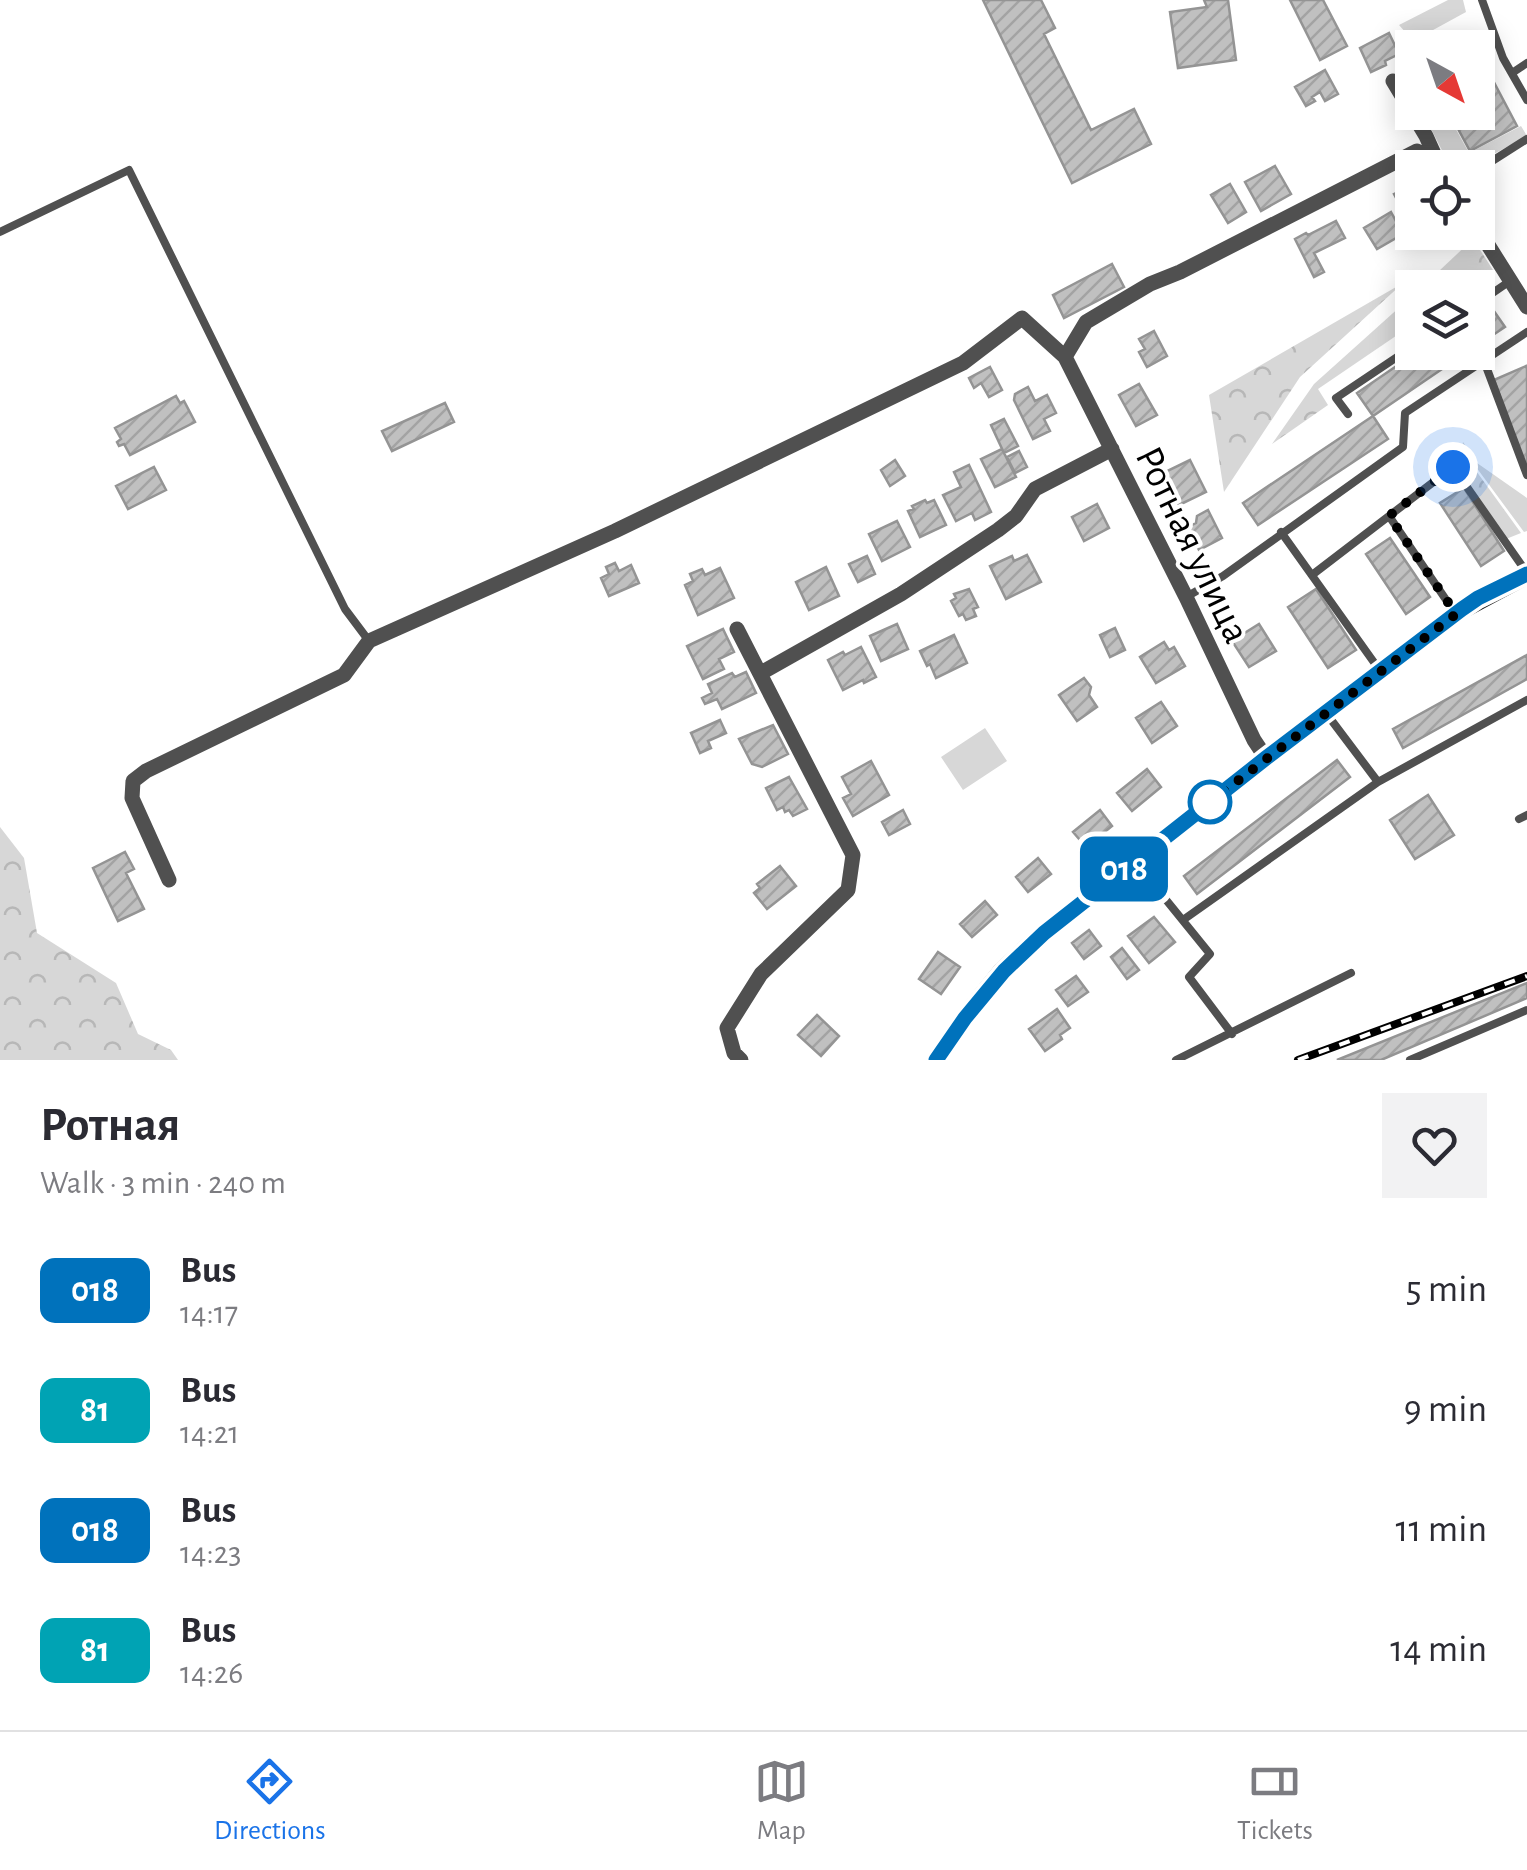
<!DOCTYPE html>
<html lang="en">
<head>
<meta charset="utf-8">
<style>
	body { margin:0; font-family:"Alegreya Sans",sans-serif; background:#f2f2f3; color:#2b2b33; height:100vh; display:flex; flex-direction:column; font-size:38px; white-space:nowrap }
	* { box-sizing:border-box; margin:0 }
	p { font-size:32px; color:#7c7c81 }
	.icon { flex:none; width:55px; height:55px; fill:none; stroke:currentColor; stroke-width:2; stroke-linecap:round; stroke-linejoin:round }
	.map { position:relative; height:1060px; overflow:hidden }
	.drawer { display:flex; flex-direction:column; background:#fff; flex:1 }
	.drawer>* { flex:none }
	.badge { padding:0 20px; border-radius:15px; font-size:35px; line-height:65px }
	.needle { width:65px; rotate:140deg }
	.buttons { position:absolute; left:1395px; top:30px; display:grid; gap:20px }
	.buttons a { display:grid; place-items:center; width:100px; height:100px; border-radius:0px; background:#fff; box-shadow:0 5px 25px #0003; font-size:50px }
	.you { position:absolute; width:50px; height:50px; margin:-25px; border:8px solid #fff; border-radius:50%; background:#1a73e8; box-shadow:0 0 0 15px #1a73e833 }
	.map>.badge { position:absolute; translate:-50% -50%; box-shadow:0 0 0 5px #fff }
	.round { display:grid; place-items:center; flex:none; width:105px; height:105px; border-radius:0px; background:#f2f2f3 }
	.headline { display:flex; align-items:center; justify-content:space-between; height:170px; padding:0 40px }
	h1 { font-size:48px; font-weight:600; line-height:75px }
	ul { padding:0; list-style:none }
	li { display:flex; align-items:center; gap:30px; height:120px; padding:0 40px }
	li div { flex:1 }
	li b { display:block; font-size:38px }
	li em { font-style:normal }
	li .badge { min-width:110px; font-weight:700; text-align:center }
	.tabs { display:flex; justify-content:space-around; align-items:center; height:140px; border-top:2px solid #e1e1e2; background:#fff; font-size:28px; color:#7c7c81 }
	.tabs a { display:grid; justify-items:center; gap:5px }
	.tabs .selected { color:#1a73e8 }
	.map>svg:first-child { display:block }
	.green { fill:#d7d7d7 }
	.forest { fill:url(#forest-crowns) }
	.building { fill:url(#building-hatch); stroke:#949494; stroke-width:2.5 }
	.lines { fill:none; stroke-linecap:round; stroke-linejoin:round }
	.lane { stroke:#505050; stroke-width:8 }
	.street { stroke:#505050; stroke-width:15 }
	.secondary { stroke:#1d1d1d; stroke-width:20 }
	.rail-casing { stroke:#000; stroke-width:8 }
	.rail { stroke:#fff; stroke-width:4; stroke-dasharray:11; stroke-linecap:butt }
	.line-casing { stroke:#fff; stroke-width:22 }
	.line { stroke:#0072bc; stroke-width:15 }
	.walk { stroke:#000; stroke-width:10; stroke-dasharray:0 18 }
	.stop-dot { fill:#fff; stroke:#0072bc; stroke-width:5 }
	.labels { text-anchor:middle; stroke-width:8; stroke-linejoin:round; paint-order:stroke }
	.street-label { font-size:40px; fill:#000; stroke:#fff }
</style>
</head>
<body>
<div class="map">
<svg width="1527" height="1060" viewBox="0 0 1527 1060">
	<defs>
		<pattern id="forest-crowns" width="20" height="18" patternUnits="userSpaceOnUse" patternTransform="scale(2.5)"><rect width="20" height="18" fill="#d7d7d7"/><path d="M2 6a3 3 0 1 1 6 0M12 15a3 3 0 1 1 6 0" fill="none" stroke="#b7b7b7"/></pattern>
		<pattern id="building-hatch" width="6" height="6" patternUnits="userSpaceOnUse" patternTransform="scale(2.5)"><rect width="6" height="6" fill="#c0c0c0"/><path d="M-1 1l2-2M0 6l6-6M5 7l2-2" fill="none" stroke="#a3a3a3"/></pattern>
	</defs>
	<rect width="100%" height="100%" fill="#fff"/>
	<path class="green" d="M1448,0H1463L1466,12L1413,41L1399,25Z
		M1423,113H1447L1469,153L1521,126L1527,136L1470,167L1449,164Z
		M1463,442L1477,463L1527,498V531L1524,532L1462,448Z
		M985,728L1007,761L963,790L941,757Z"/>
	<path class="forest" d="M1473,239L1493,270L1467,287H1422Z
		M1403,283L1300,377L1224,492L1209,395Z
		M1412,296V325L1318,389L1328,405L1272,444L1314,384Z
		M1461,450L1521,533L1506,539L1456,468Z
		M0,827L24,858L37,933L116,983L138,1034L171,1050L178,1060H0Z"/>
	<path class="building" d="M983,0H1041L1055,28L1044,34L1091,130L1134,109L1151,144L1072,183Z
		M1204,0H1228L1236,60L1178,68L1170,12L1207,7Z
		M1290,0H1323L1347,46L1320,60Z
		M1389,33L1399,54L1385,61L1386,65L1371,72L1360,48Z
		M1478,52L1517,126L1470,151L1449,112H1478Z
		M1325,70L1338,94L1325,101L1320,92L1312,97L1315,101L1306,106L1295,87Z
		M1275,166L1291,194L1261,211L1245,182Z
		M1412,178V201L1401,207L1394,194L1412,185L1409,180Z
		M1230,184L1246,212L1228,223L1211,195Z
		M1391,212L1403,234L1377,249L1364,228Z
		M1336,221L1345,238L1314,253L1324,272L1314,277L1295,239L1306,233L1308,235Z
		M1112,264L1124,287L1064,318L1053,295Z
		M1489,304L1505,327L1478,345V312Z
		M1154,331L1167,356L1147,367L1139,352L1145,349L1139,339Z
		M1417,352H1467L1373,416L1357,393Z
		M1526,366L1527,369V470L1494,380Z
		M990,367L1002,390L989,397L981,383L974,388L969,378Z
		M1139,384L1157,415L1136,426L1119,395Z
		M1028,387L1035,401L1047,395L1056,413L1044,419L1050,431L1033,439L1014,400L1015,394Z
		M176,396L180,403L184,401L195,422L130,455L124,444L119,446L117,442L121,439L115,428Z
		M445,403L454,422L392,451L382,431Z
		M1373,416L1388,439L1258,525L1243,503Z
		M1004,419L1018,446L1004,453L991,425Z
		M1002,449L1016,477L995,487L981,459Z
		M1019,451L1027,467L1015,473L1007,457Z
		M895,460L905,476L890,486L881,470Z
		M1190,460L1206,492L1179,505L1163,473Z
		M969,465L991,512L975,520L972,513L956,521L943,495L961,487L954,472Z
		M154,467L166,490L128,509L116,486Z
		M1464,488L1504,551L1481,566L1440,503Z
		M925,500L927,503L934,500L946,525L920,537L908,511L914,509L912,506Z
		M1097,504L1109,528L1084,541L1072,517Z
		M1208,510L1222,538L1199,550L1194,540L1190,542L1184,529L1196,523L1197,516Z
		M897,521L910,547L882,561L869,534Z
		M1390,538L1430,597L1406,614L1366,554Z
		M1027,555L1041,582L1006,599L990,566L1012,556L1014,561Z
		M867,556L875,574L858,582L849,564Z
		M615,563L619,571L631,565L639,583L609,596L601,578L609,574L606,567Z
		M826,567L839,596L809,610L796,582Z
		M720,568L734,598L698,615L685,585L693,581L690,574L702,569L705,575Z
		M969,589L978,607L973,609L976,616L966,620L963,614L959,616L951,601L956,598L954,594Z
		M1316,589L1356,650L1328,668L1288,607Z
		M897,624L908,649L881,661L870,636Z
		M1259,624L1276,651L1249,667L1232,641Z
		M1115,628L1125,650L1110,657L1100,635Z
		M723,629L734,652L719,659L724,669L703,679L687,646Z
		M954,635L967,663L936,678L930,664L927,666L920,651Z
		M1164,642L1169,650L1174,647L1185,666L1156,683L1140,657Z
		M861,647L876,677L864,683L863,680L843,690L828,660L843,652L845,655Z
		M1527,655V679L1403,748L1393,729Z
		M746,672L756,693L722,709L717,699L705,704L702,698L712,693L708,684L732,673L735,677Z
		M1084,678L1091,687L1089,695L1097,707L1077,721L1059,695Z
		M1161,702L1177,726L1152,743L1136,718Z
		M720,720L726,733L708,741L711,748L700,753L691,733Z
		M773,725L788,754L762,767L752,764L739,739Z
		M1337,760L1350,777L1197,894L1184,876Z
		M871,761L889,795L853,816L843,798L851,794L842,777Z
		M1147,769L1161,787L1132,811L1117,793Z
		M789,777L807,809L793,816L789,810L785,812L783,807L777,810L766,788Z
		M1428,795L1454,835L1415,859L1390,820Z
		M903,810L910,824L889,835L882,822Z
		M1100,810L1112,826L1086,847L1073,832Z
		M125,852L134,869L126,873L144,909L118,921L93,868Z
		M1038,858L1051,874L1028,892L1016,877Z
		M780,866L796,886L767,909L754,893L760,888L757,884Z
		M985,901L997,915L972,937L960,924Z
		M1154,917L1175,942L1149,963L1128,936Z
		M1089,930L1101,946L1084,959L1072,943Z
		M1122,948L1139,970L1127,979L1111,957Z
		M938,952L960,967L941,994L919,979Z
		M1076,976L1088,992L1068,1006L1056,990Z
		M1527,983V998L1381,1060H1337Z
		M1057,1009L1070,1028L1060,1035L1062,1039L1045,1051L1029,1029Z
		M817,1015L839,1036L821,1056L798,1035Z"/>
	<g class="lines">
		<path class="lane" d="M1482,0L1503,58L1527,100
			M1512,73L1527,63
			M1478,170L1527,139
			M0,232L129,170L345,609L369,641
			M1478,303L1510,281
			M1484,361L1527,475
			M1348,414L1336,398L1412,347
			M1389,516L1453,610
			M1281,532L1378,668
			M1312,575L1453,467L1527,573
			M1186,597L1223,576L1403,447L1405,413L1527,332
			M1326,713L1378,782
			M1519,819L1527,815
			M1137,864L1210,954L1189,977L1232,1034
			M1183,920L1378,782L1527,700
			M1176,1060L1351,973
			M1410,1060L1527,1010"/>
		<path class="street" d="M1393,81L1426,136L1439,165
			M1478,229L1527,307
			M1065,357L1086,322L1150,284L1180,272L1417,151L1438,163
			M737,629L853,855L848,890L761,974L727,1028L734,1053L741,1060
			M761,673L901,594L998,530L1016,516L1035,489L1112,449
			M169,880L132,798L133,781L146,771L344,675L369,641L615,531L963,363L1022,318L1065,357L1186,597L1254,740L1266,758"/>
		<path class="secondary" d="M936,1060L965,1018L1003,971L1044,933L1266,758L1462,609L1527,574"/>
		<defs>
			<path id="rail" d="M1298,1060L1527,976"/>
		</defs>
		<use href="#rail" class="rail-casing"/>
		<use href="#rail" class="rail"/>
	</g>
	<g class="lines">
		<defs>
			<path id="line" d="M936,1060L965,1018L1004,971L1044,933L1266,758L1462,609L1478,598L1527,574"/>
		</defs>
		<use href="#line" class="line-casing"/>
		<use href="#line" class="line"/>
		<path class="walk" d="M1210,802L1456,614L1389,516L1453,467"/>
	</g>
	<circle class="stop-dot" cx="1210" cy="802" r="20"/>
	<g class="labels">
		<g class="street-label">
			<text transform="translate(1194 544) rotate(64)" y="14">Ротная улица</text>
		</g>
	</g>
</svg>
<div class="buttons">
<a><svg class="needle" viewBox="-14 -14 28 28"><path d="M0-13l5 13h-10z" fill="#e53935"/><path d="M0 13l5-13h-10z" fill="#7c7c81"/></svg></a>
<a><svg class="icon" aria-label="locate" viewBox="0 0 24 24"><circle cx="12" cy="12" r="6"/><path d="M12 2v4M12 18v4M2 12h4M18 12h4"/></svg></a>
<a><svg class="icon" aria-label="layers" viewBox="0 0 24 24"><path d="M12 4l9 5-9 5-9-5zM3 14l9 5 9-5"/></svg></a>
</div>
<div class="you" style="left:1453px;top:467px"></div>
<b class="badge" style="left:1124px;top:869px;background:#0072bc;color:#fff">018</b>
</div>
<section class="drawer">
<div class="headline"><div><h1>Ротная</h1><p>Walk · 3 min · 240 m</p></div><a class="round"><svg class="icon" aria-label="heart" viewBox="0 0 24 24"><path d="M12 20l-8-8c-3-5 5-10 8-4 3-6 11-1 8 4z"/></svg></a></div>
<ul>
<li><span class="badge" style="background:#0072bc;color:#fff">018</span><div><b>Bus</b><p>14:17</p></div><em>5 min</em></li>
<li><span class="badge" style="background:#00a3b4;color:#fff">81</span><div><b>Bus</b><p>14:21</p></div><em>9 min</em></li>
<li><span class="badge" style="background:#0072bc;color:#fff">018</span><div><b>Bus</b><p>14:23</p></div><em>11 min</em></li>
<li><span class="badge" style="background:#00a3b4;color:#fff">81</span><div><b>Bus</b><p>14:26</p></div><em>14 min</em></li>
</ul>
</section>
<nav class="tabs">
<a class="selected"><svg class="icon" aria-label="directions" viewBox="0 0 24 24"><path d="M12 3l9 9-9 9-9-9zM9 14v-3h6M13 9l2 2-2 2"/></svg>Directions</a>
<a><svg class="icon" aria-label="map" viewBox="0 0 24 24"><path d="M3 6l6-2 6 2 6-2v14l-6 2-6-2-6 2zM9 4v14M15 6v14"/></svg>Map</a>
<a><svg class="icon" aria-label="tickets" viewBox="0 0 24 24"><path d="M3 7h18v10H3zM15 7v10"/></svg>Tickets</a>
</nav>
</body>
</html>
